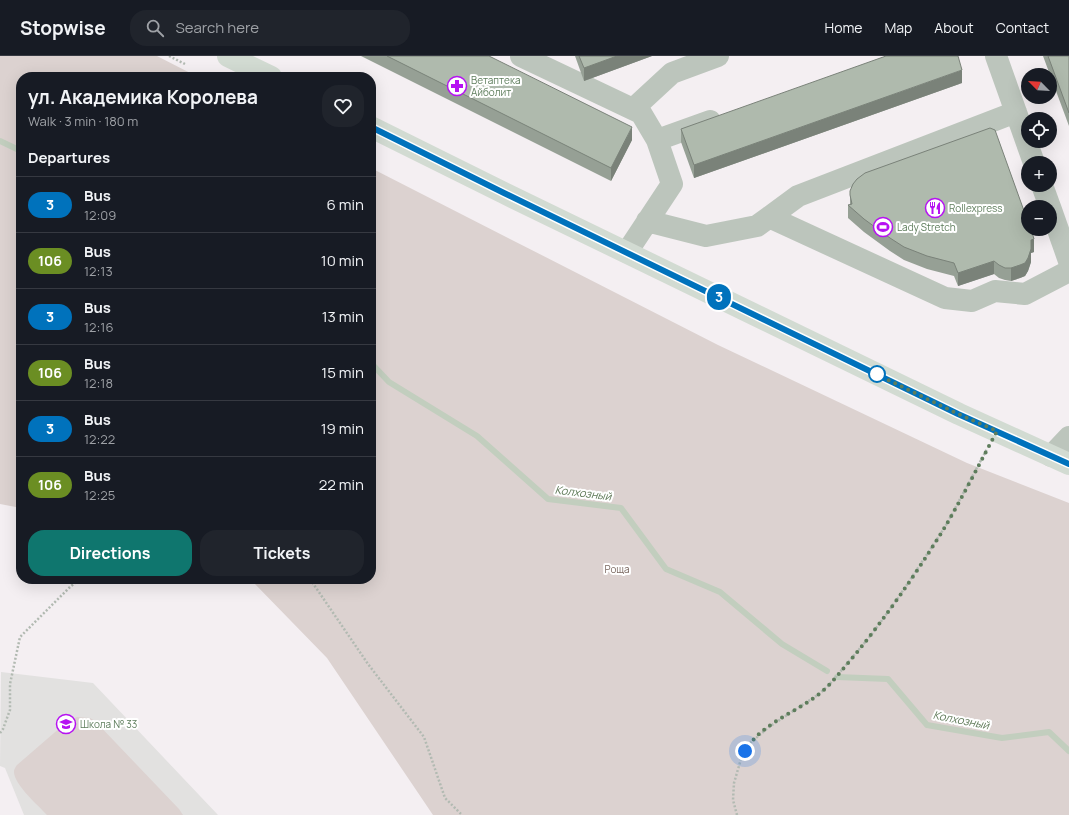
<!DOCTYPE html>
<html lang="en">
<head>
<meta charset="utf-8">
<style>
	body { margin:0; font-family:Manrope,sans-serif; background:#20242c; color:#f1f3f6; height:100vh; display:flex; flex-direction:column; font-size:15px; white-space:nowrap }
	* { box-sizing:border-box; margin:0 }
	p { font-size:13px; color:#9ea1a6 }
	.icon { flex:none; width:22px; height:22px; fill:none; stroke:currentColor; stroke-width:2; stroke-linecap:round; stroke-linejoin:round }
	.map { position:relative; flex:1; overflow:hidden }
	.details { position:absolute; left:16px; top:16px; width:360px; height:512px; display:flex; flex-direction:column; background:#171b24; border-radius:16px; box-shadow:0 4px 16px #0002 }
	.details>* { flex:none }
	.badge { padding:0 8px; border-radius:13px; font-size:14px; line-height:26px }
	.needle { width:26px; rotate:294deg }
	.buttons { position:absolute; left:1021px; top:12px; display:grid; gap:8px }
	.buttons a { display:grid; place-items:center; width:36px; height:36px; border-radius:50%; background:#171b24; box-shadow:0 4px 16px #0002; font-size:20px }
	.you { position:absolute; width:20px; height:20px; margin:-10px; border:3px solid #fff; border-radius:50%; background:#1a73e8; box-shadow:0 0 0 6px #1a73e833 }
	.map>.badge { position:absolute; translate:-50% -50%; box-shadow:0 0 0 2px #fff }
	h2 { padding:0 12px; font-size:15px; line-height:36px }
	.round { display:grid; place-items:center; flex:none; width:42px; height:42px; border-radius:16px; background:#20242c }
	.head { display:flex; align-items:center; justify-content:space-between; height:68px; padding:0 12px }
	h1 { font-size:19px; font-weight:700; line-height:30px }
	.button { display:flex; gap:8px; margin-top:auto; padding:8px 12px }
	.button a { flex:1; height:46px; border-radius:16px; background:#0f766e; color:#fff; font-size:16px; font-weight:700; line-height:46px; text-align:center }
	.button a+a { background:#20242c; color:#f1f3f6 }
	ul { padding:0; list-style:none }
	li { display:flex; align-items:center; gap:12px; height:56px; padding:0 12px; border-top:1px solid #363941 }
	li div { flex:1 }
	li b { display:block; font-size:15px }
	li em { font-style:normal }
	li .badge { min-width:44px; font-weight:700; text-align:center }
	header { display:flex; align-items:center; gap:24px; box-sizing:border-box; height:56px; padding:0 20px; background:#171b24; border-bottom:1px solid #363941 }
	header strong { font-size:19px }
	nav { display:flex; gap:22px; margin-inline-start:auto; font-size:14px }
	.search { width:280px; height:36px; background:#20242c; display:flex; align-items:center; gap:10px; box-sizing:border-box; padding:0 14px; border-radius:16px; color:#9ea1a6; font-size:15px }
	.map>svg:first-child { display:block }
	.built { fill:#e2e1e0 }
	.green { fill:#dcd2d0 }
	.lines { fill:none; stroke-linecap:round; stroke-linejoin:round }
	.stream { stroke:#c2cebe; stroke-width:6 }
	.path { stroke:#b2bab2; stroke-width:2.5; stroke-dasharray:2 2; stroke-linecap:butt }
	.minor { stroke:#bcc5bc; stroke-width:22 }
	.major { stroke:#d2dbd2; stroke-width:22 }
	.wall { fill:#96a095 }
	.shaded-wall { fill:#7a8279 }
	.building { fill:#afbaad; stroke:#7a8279 }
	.line-casing { stroke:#fff; stroke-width:9 }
	.line { stroke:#0072bc; stroke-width:6 }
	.walk { stroke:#5e7d5c; stroke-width:4; stroke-dasharray:0 7.2 }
	.stop-dot { fill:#fff; stroke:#0072bc; stroke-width:2 }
	.labels { text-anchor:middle; stroke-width:4; stroke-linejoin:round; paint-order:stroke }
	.poi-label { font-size:10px; fill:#5e7d5c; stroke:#fff; text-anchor:start }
	.park-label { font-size:10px; fill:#7a6860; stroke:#fff }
	.water-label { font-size:11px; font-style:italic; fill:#5f7a58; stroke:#fff }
</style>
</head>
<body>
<header>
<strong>Stopwise</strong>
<div class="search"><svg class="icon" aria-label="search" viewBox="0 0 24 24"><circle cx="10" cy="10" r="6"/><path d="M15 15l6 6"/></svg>Search here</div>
<nav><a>Home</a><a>Map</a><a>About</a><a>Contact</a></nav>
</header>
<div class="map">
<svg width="1069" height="759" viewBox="0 0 1069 759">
	<rect width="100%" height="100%" fill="#f4eff2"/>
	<path class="built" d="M1,616L93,627L218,759H24L5,712L0,710Z"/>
	<path class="green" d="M0,0H157L198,21H21V452L0,448Z
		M371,112L718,289L967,407L1069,447V759H433L327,602L250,523H371Z
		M77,661L90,662L95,665L179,753L183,759H47C39,750 13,728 14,715C14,714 16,710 17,709L69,664Z"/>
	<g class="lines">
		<path class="stream" d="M0,85L21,95
			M371,307L389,326L477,380L548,443L621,452L666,513L720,536L782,588L827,615
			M837,621L888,623L927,669L1002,682L1049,676L1069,695"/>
		<path class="path" d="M169,0L185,8
			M310,523L368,608L424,681L445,742L462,759
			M0,677L3,673L10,654V628L20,581L71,530L80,523
			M737,759L733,744L734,727L741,703L749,688L769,671L819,638L829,629L872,578L898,542L945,471L987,393"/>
		<path class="minor" d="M521,0L641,57L657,84
			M996,0L1034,107
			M633,53L672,17L718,0
			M1042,129L1050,151
			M1050,151L1069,205
			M769,161L945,242L972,245L995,235L1025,238L1069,215
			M647,165L706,180L757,170L798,140L1016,56
			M627,196L672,128L657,84L710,65
			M1051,400L1069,381"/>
		<path class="major" d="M228,0L271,21
			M371,71L504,137L959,358L1069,408"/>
	</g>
	<path class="wall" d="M361,0H489L632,84L611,125Z
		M575,0H652L584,25Z
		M1043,0H1069V70Z
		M962,27L694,122L681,86V73Z
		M850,139L1034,196L1031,197V206L1028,215L1025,220L1020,222L1011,225L1005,224L999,222L994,218L958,230L954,220L927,213L904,204L890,195L864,176L848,162V149H850Z"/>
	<path class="shaded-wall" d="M617,0H652L584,25V12Z
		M962,14V27L694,122V109Z
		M632,71V84L611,125V112Z
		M1034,183V196L1031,197V206L1028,215L1025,220L1020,222L1011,225V212L1031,184Z
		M994,205V218L958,230V217Z"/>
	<path class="building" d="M387,0H489L632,71L611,112Z
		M579,0H617L584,12Z
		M886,0H958L962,14L694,109L681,73Z
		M1048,0H1069V57Z
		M990,72L995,74L1028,166V173H1031L1034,183L1031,184V193L1028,202L1025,207L1020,209L1011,212H1005L999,209L994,205L958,217L954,207L927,200L904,191L890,182L864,163L848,149L852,148L850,139V135L853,128L857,123L865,117Z"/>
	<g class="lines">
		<defs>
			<path id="line" d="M371,71L504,137L958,358L1069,408"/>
		</defs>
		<use href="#line" class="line-casing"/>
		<use href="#line" class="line"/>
		<path class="walk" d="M745,695C764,663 805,655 830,628C873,580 911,526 945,471C963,440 980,407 997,375L958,358L876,318H877"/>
	</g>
	<defs>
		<symbol id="pharmacy-ring" viewBox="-11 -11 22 22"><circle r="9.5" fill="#fff" stroke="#b612f2" stroke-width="1.5"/><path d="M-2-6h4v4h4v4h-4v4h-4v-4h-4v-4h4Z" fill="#b612f2"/></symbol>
		<symbol id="restaurant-ring" viewBox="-11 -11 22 22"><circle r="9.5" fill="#fff" stroke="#b612f2" stroke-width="1.5"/><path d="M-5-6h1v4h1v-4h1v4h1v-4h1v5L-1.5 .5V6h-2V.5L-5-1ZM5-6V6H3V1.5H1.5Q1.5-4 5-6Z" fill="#b612f2"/></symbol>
		<symbol id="stadium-ring" viewBox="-11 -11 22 22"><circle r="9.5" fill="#fff" stroke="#b612f2" stroke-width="1.5"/><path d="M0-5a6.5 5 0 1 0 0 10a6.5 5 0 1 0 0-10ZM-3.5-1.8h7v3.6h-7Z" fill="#b612f2"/></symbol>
		<symbol id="school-ring" viewBox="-11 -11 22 22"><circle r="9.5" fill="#fff" stroke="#b612f2" stroke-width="1.5"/><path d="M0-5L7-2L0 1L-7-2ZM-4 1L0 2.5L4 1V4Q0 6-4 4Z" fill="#b612f2"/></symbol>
	</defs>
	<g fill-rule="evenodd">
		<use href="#pharmacy-ring" x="446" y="19" width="22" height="22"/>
		<use href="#restaurant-ring" x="924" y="141" width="22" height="22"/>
		<use href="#stadium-ring" x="872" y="160" width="22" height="22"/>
		<use href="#school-ring" x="55" y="657" width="22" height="22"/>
	</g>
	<circle class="stop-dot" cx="877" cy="318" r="8"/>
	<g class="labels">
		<g class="poi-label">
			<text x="471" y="28">Ветаптека<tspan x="471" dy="12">Айболит</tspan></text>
			<text x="949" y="156">Rollexpress</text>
			<text x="897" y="175">Lady Stretch</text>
			<text x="80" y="672">Школа № 33</text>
		</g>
		<g class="park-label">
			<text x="617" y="517">Роща</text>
		</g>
		<g class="water-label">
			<text transform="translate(583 437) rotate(7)" y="4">Колхозный</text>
			<text transform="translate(961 664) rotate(11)" y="4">Колхозный</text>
		</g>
	</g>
</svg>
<div class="buttons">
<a><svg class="needle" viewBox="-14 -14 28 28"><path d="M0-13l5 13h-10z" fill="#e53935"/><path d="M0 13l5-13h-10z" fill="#9ea1a6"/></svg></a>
<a><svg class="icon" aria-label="locate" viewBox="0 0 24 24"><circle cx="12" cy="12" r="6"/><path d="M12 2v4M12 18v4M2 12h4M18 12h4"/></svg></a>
<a>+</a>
<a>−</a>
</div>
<div class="you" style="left:745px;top:695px"></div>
<b class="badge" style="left:719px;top:241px;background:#0072bc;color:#fff">3</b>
<section class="details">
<div class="head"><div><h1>ул. Академика Королева</h1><p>Walk · 3 min · 180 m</p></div><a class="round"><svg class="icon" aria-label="heart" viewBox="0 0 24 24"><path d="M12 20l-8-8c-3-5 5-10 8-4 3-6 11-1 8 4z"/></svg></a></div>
<h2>Departures</h2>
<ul>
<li><span class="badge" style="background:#0072bc;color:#fff">3</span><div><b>Bus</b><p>12:09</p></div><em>6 min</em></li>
<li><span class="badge" style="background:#6b8e23;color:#fff">106</span><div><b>Bus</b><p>12:13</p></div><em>10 min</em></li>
<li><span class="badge" style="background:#0072bc;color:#fff">3</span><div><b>Bus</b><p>12:16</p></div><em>13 min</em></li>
<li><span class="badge" style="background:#6b8e23;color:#fff">106</span><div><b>Bus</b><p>12:18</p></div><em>15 min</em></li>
<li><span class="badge" style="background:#0072bc;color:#fff">3</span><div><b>Bus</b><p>12:22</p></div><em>19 min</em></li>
<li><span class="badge" style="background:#6b8e23;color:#fff">106</span><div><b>Bus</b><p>12:25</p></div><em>22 min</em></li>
</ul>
<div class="button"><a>Directions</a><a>Tickets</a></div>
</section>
</div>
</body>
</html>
